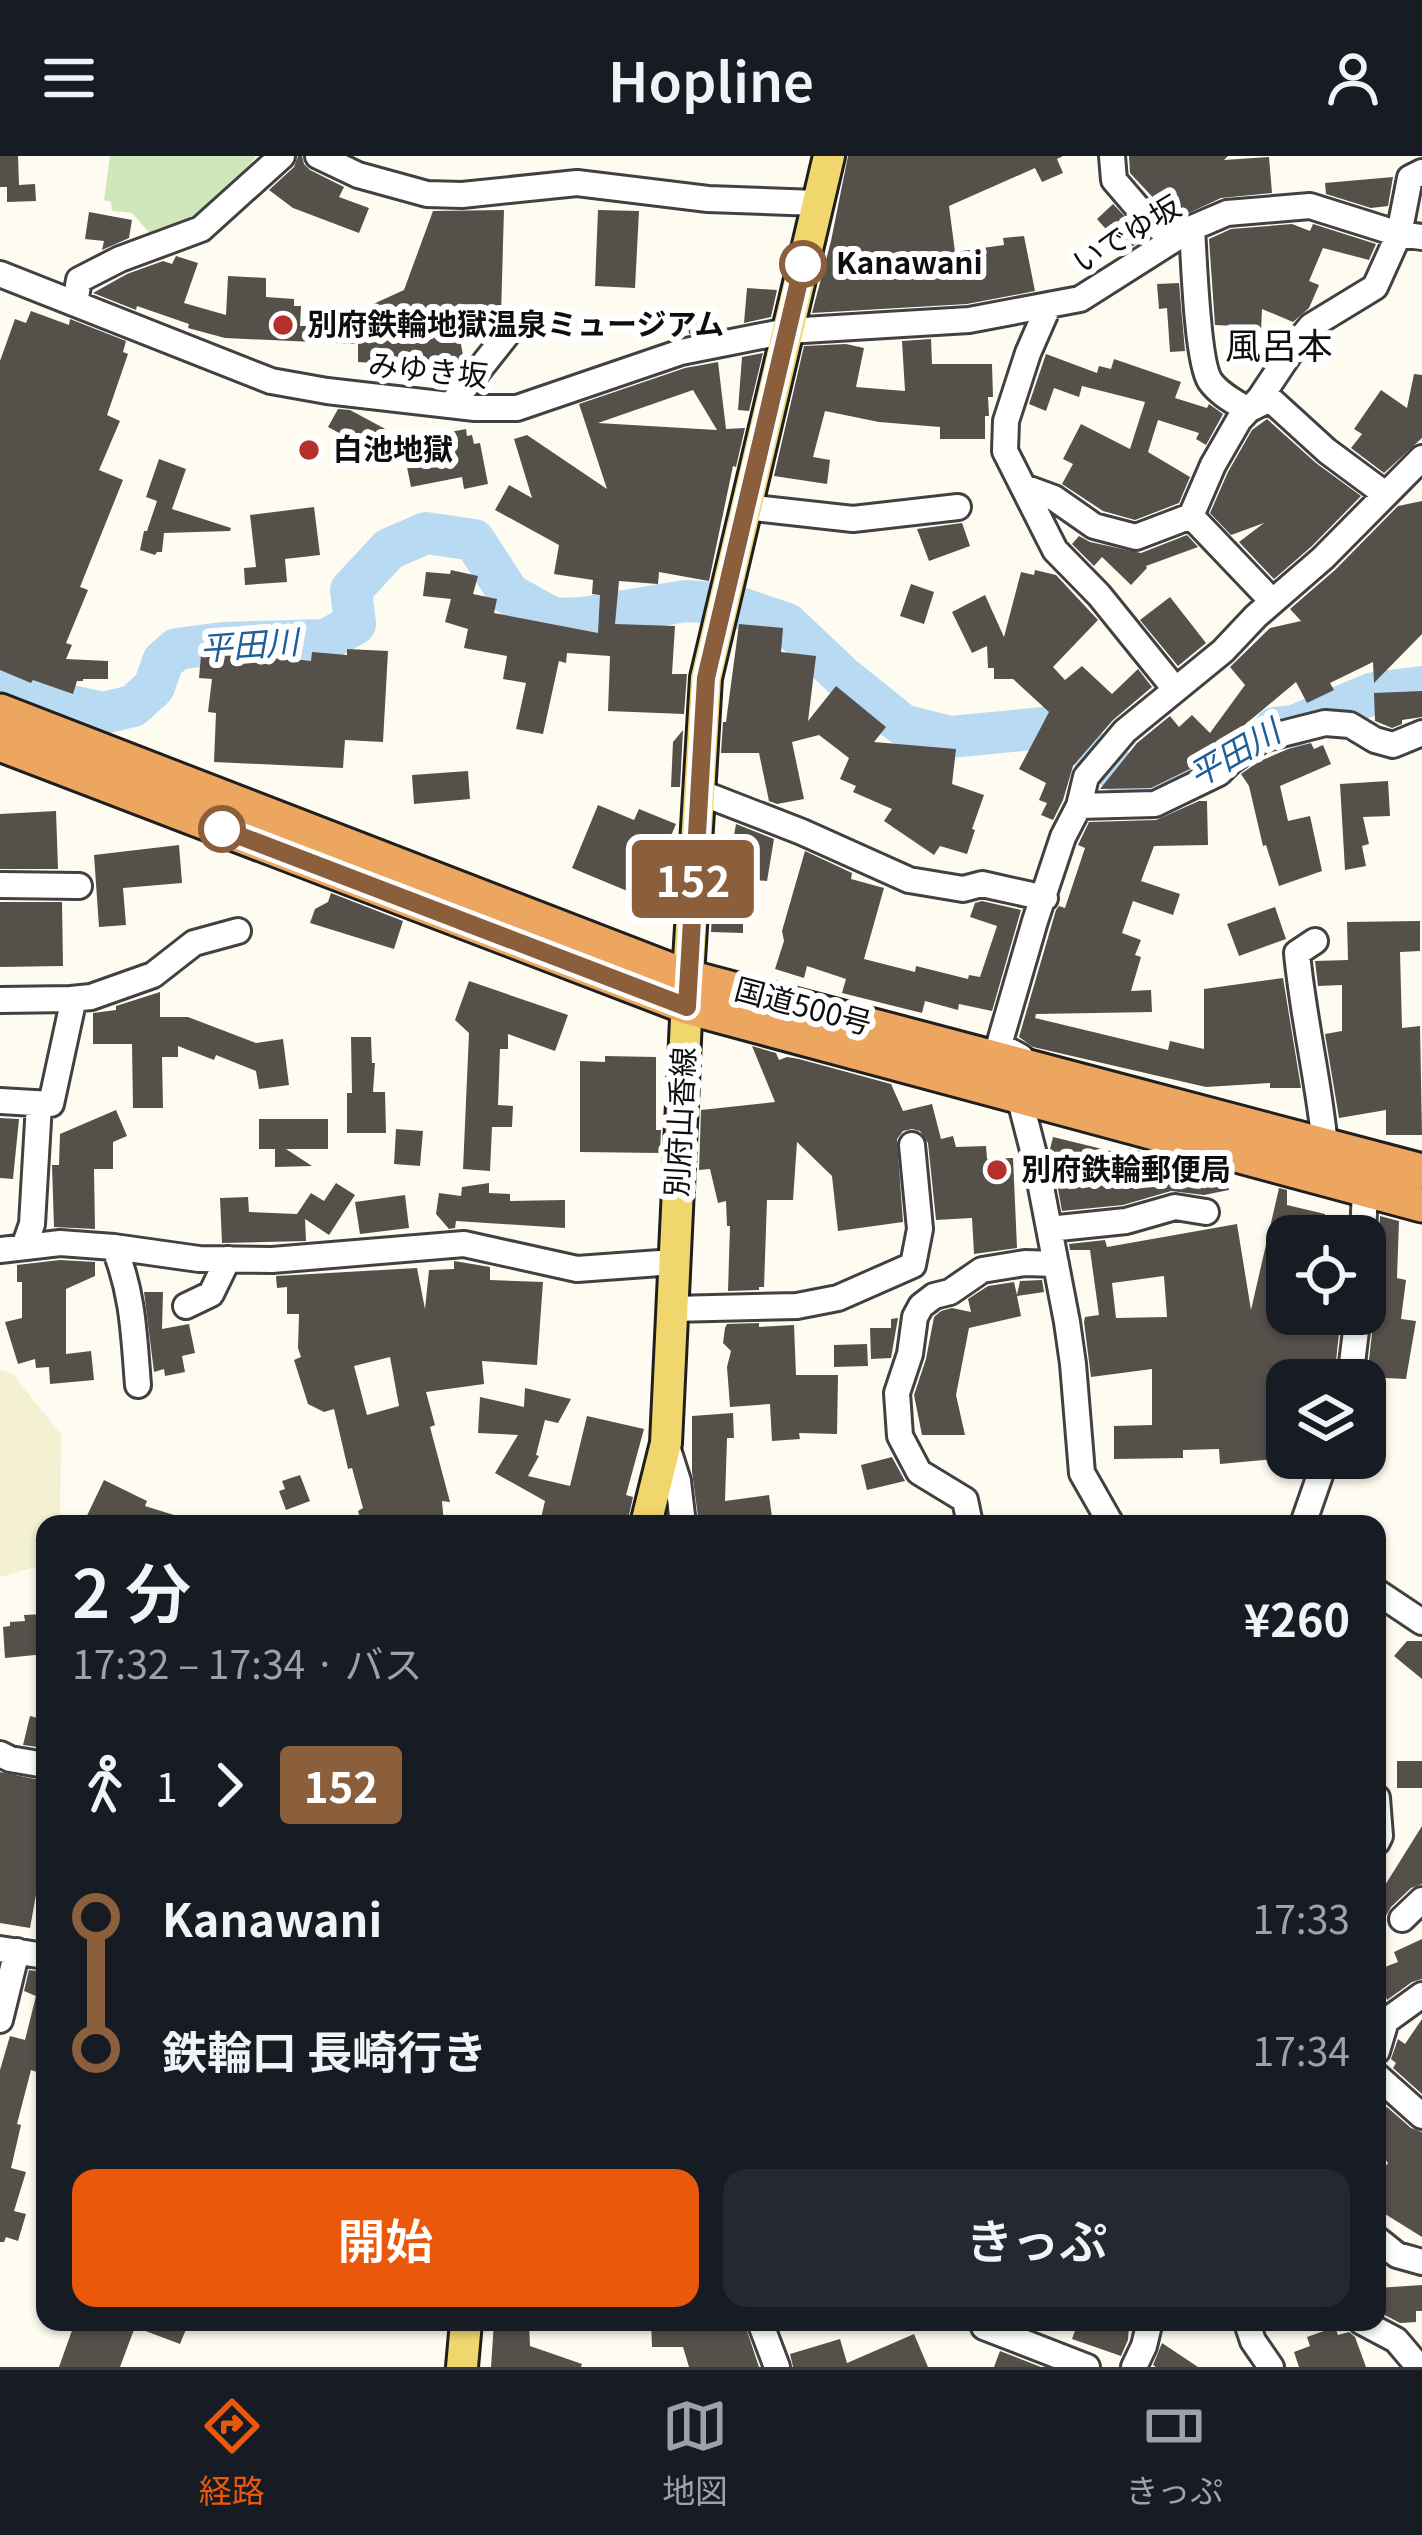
<!DOCTYPE html>
<html lang="ja">
<head>
<meta charset="utf-8">
<style>
	body { margin:0; font-family:Georgia,"Noto Sans JP",serif; background:#242831; color:#f1f3f6; height:100vh; display:flex; flex-direction:column; font-size:45px; white-space:nowrap }
	* { box-sizing:border-box; margin:0 }
	p { font-size:39px; color:#9ea1a6 }
	.icon { flex:none; width:66px; height:66px; fill:none; stroke:currentColor; stroke-width:2; stroke-linecap:round; stroke-linejoin:round }
	.map { position:relative; flex:1; overflow:hidden }
	.sheet { position:absolute; left:36px; top:1359px; width:1350px; height:816px; display:flex; flex-direction:column; background:#171b24; border-radius:24px; box-shadow:0 3px 9px #0004 }
	.sheet>* { flex:none }
	.badge { padding:0 24px; border-radius:9px; font-size:42px; line-height:78px }
	.buttons { position:absolute; left:1266px; top:1059px; display:grid; gap:24px }
	.buttons a { display:grid; place-items:center; width:120px; height:120px; border-radius:24px; background:#171b24; box-shadow:0 3px 9px #0004; font-size:60px }
	.map>.badge { position:absolute; translate:-50% -50%; box-shadow:0 0 0 6px #fff }
	.legs { display:flex; align-items:center; gap:18px; height:132px; padding:0 36px; font-size:39px }
	.legs p { margin-inline-start:auto }
	.summary { display:flex; align-items:center; justify-content:space-between; height:204px; padding:0 36px }
	h1 { font-size:66px; font-weight:600; line-height:90px }
	.button { display:flex; gap:24px; margin-top:auto; padding:24px 36px }
	.button a { flex:1; height:138px; border-radius:24px; background:#ea580c; color:#fff; font-size:48px; font-weight:600; line-height:138px; text-align:center }
	.button a+a { background:#242831; color:#f1f3f6 }
	ul { padding:0 36px; list-style:none }
	li { display:flex; align-items:center; gap:42px; height:132px; font-size:45px }
	li i { display:grid; place-items:center; width:18px; height:100%; margin:0 15px; background:currentColor }
	li i::after { content:''; width:30px; height:30px; margin:-15px; border:9px solid; border-radius:50%; background:#171b24 }
	li p { margin-inline-start:auto }
	li:first-child i { background:linear-gradient(#0000 50%,currentColor 0) }
	li:last-child i { background:linear-gradient(currentColor 50%,#0000 0) }
	header { display:flex; justify-content:space-between; align-items:center; height:156px; padding:0 36px; background:#171b24; font-size:54px; font-weight:600 }
	.tab-bar { display:flex; justify-content:space-around; align-items:center; height:168px; border-top:3px solid #363941; background:#171b24; font-size:33px; color:#9ea1a6 }
	.tab-bar a { display:grid; justify-items:center; gap:6px }
	.tab-bar .current { color:#ea580c }
	.map>svg:first-child { display:block }
	.farmland { fill:#f3f1d2 }
	.green { fill:#d0e7bc }
	.lines { fill:none; stroke-linecap:round; stroke-linejoin:round }
	.river { stroke:#b8daf3; stroke-width:42 }
	.building { fill:#56504b; fill-rule:evenodd }
	.minor-casing { stroke:#414141; stroke-width:30 }
	.major-casing { stroke:#1f1f1f; stroke-width:36 }
	.highway-casing { stroke:#1f1f1f; stroke-width:39 }
	.minor { stroke:#fff; stroke-width:24 }
	.major { stroke:#f1d66e; stroke-width:30 }
	.highway { stroke:#eca660; stroke-width:33 }
	.line-1-casing { stroke:#fff; stroke-width:27 }
	.line-1 { stroke:#8b5e3c; stroke-width:18 }
	.stop-1-dot { fill:#fff; stroke:#8b5e3c; stroke-width:6 }
	.poi-dot { fill:#b72e2f; stroke:#fff; stroke-width:4.5 }
	.labels { text-anchor:middle; stroke-width:12; stroke-linejoin:round; paint-order:stroke }
	.street-label { font-size:30px; fill:#0e0e0e; stroke:#fff }
	.stop-label { font-size:30px; font-weight:bold; fill:#0e0e0e; stroke:#fff; text-anchor:start }
	.poi-label { font-size:30px; font-weight:bold; fill:#0e0e0e; stroke:#fff; text-anchor:start }
	.water-label { font-size:33px; font-style:italic; fill:#1e5f9a; stroke:#fff }
	.quarter-label { font-size:36px; fill:#0e0e0e; stroke:#fff }
</style>
</head>
<body>
<header><svg class="icon" aria-label="menu" viewBox="0 0 24 24"><path d="M4 6h16M4 12h16M4 18h16"/></svg>Hopline<svg class="icon" aria-label="person" viewBox="0 0 24 24"><circle cx="12" cy="8" r="4"/><path d="M4 21q1-7 8-7t8 7"/></svg></header>
<div class="map">
<svg width="1422" height="2211" viewBox="0 0 1422 2211">
	<rect width="100%" height="100%" fill="#fefcf0"/>
	<path class="farmland" d="M0,1214L12,1217L61,1279L60,1368H45V1408L0,1421Z"/>
	<path class="green" d="M110,0H256L231,33L184,69L152,80L132,57L112,55L111,46L104,44Z"/>
	<g class="lines">
		<path class="river" d="M743,453L787,468L842,520L903,569L950,581L1044,572L1083,589L1144,635H1162L1183,628L1203,616
			M0,524L67,549L103,557L133,550L154,531L163,505L177,493L223,487L326,484L355,468L351,434L389,393L426,377L474,384L509,438L554,463L583,462L685,445L718,447
			M1275,572L1294,570L1374,537L1422,531"/>
	</g>
	<path class="building" d="M0,0H18L19,29L35,28L36,45L7,46V31H0Z
		M298,0H302L304,8L310,14L344,31L339,41L369,52L359,77L293,52L269,34L294,11Z
		M848,0H1063L1057,3L1063,17L1042,26L1035,12L949,50L955,96L1004,89L1003,82L1024,80L1035,135L967,148L812,157L831,85Z
		M1129,0H1228L1224,4L1269,1L1272,37L1221,42L1174,64L1130,17Z
		M1393,21L1388,50L1371,52L1326,38L1325,27Z
		M1113,48L1146,82L1125,95L1097,63Z
		M504,54L501,159L482,184L478,172L459,177L464,205L459,213L358,206V188L225,182L188,172L189,168L137,150L136,154L93,137L127,118L163,105L172,108L176,100L198,107L184,147L226,159L228,120L266,122V141L294,143V150H301L300,170H358V155L404,134L433,55Z
		M598,54L639,55L635,132L595,130Z
		M89,56L132,64L129,82L102,94L104,85L85,83Z
		M1292,68L1310,75L1313,68L1376,88L1369,104L1323,92L1309,125L1319,129L1309,152L1293,166L1262,153L1261,176L1234,175L1235,170L1215,169L1209,83L1231,73Z
		M1179,127L1185,195L1170,196L1167,152L1159,153L1157,128Z
		M747,132L777,134L771,161L744,167Z
		M31,155L69,169L70,163L126,185L123,196L128,198L107,259L120,265L99,314L123,324L80,431L88,434L66,487L72,489L66,503L108,505V523H83V525H77L73,538L33,524L31,527L0,514V205L15,163L26,167Z
		M712,156L714,173L689,178L687,160Z
		M931,183L932,208H992L993,241H988L989,260H985V283H940V271L879,266L825,255L813,301L830,304L827,328L774,320L804,190L846,188L864,192L856,231L905,235L902,185Z
		M763,197L749,255L738,254L742,201Z
		M1046,198L1097,217L1099,210L1111,213L1114,203L1181,226L1175,242L1207,252L1209,248L1223,258L1206,289L1196,283L1199,277L1158,264L1148,296L1190,321L1179,347L1135,364L1103,355L1062,328L1073,308L1063,303L1081,268L1130,293L1145,246L1082,230L1079,241L1054,232L1046,255L1029,248Z
		M718,206L726,273L745,272L736,311L733,310L709,425L659,416L658,428L619,425L615,468L675,470L672,518H687L684,558L608,555L610,500L567,497L566,507L559,505L543,578L516,573L526,527L503,523L507,500L464,492L468,473L445,466L451,443L423,440L426,416L450,418L451,414L478,420L473,438L497,443L494,457L598,477L600,439L592,438L593,424L554,418L559,389L495,354L509,329L532,342L514,283L527,279L607,333L579,248L685,212ZM693,234L717,274L598,267Z
		M1414,218L1422,219V282L1384,317L1351,292L1362,278L1354,273L1381,234L1407,252Z
		M338,253L350,254L389,275L377,297L328,271Z
		M1267,263L1316,307L1361,340L1312,390L1274,423L1239,386L1264,367L1231,379L1210,357L1228,316L1252,274Z
		M466,273L467,280L472,279L474,288L480,287L488,328L464,333L462,321L411,331L406,306L433,301L429,280Z
		M159,303L186,313L172,353L231,372L230,375L164,377L162,396H157L155,399L140,394L144,375H147L157,345L146,341Z
		M1422,345V478L1374,527L1373,506L1330,527L1334,534L1307,547L1296,526L1194,611L1151,632L1100,633L1137,587L1170,560L1179,571L1192,559L1210,577L1245,529L1230,511L1270,472L1301,465L1290,453L1335,414L1398,350Z
		M314,351L320,399L285,403L287,426L245,429L244,412L256,411L250,359Z
		M962,367L970,390L929,405L917,373Z
		M1187,379L1198,391L1146,410L1147,412L1131,429L1102,401L1094,410L1072,388L1079,380L1090,386L1141,397Z
		M1035,414L1056,419L1098,464L1053,511L1065,524L1082,510L1112,538L1138,513L1152,531L1113,564L1073,610L1063,644L1053,664L1041,659L1047,647L1039,644L1046,627L1019,613L1049,556L1013,523H994V512H988L987,490L972,497L952,456L985,439L1004,481L1021,416L1034,419Z
		M911,428L934,436L924,468L900,460Z
		M1170,441L1206,487L1178,510L1140,464Z
		M739,468L783,472L781,496L816,500L808,565L836,530L886,571L874,586L956,593L952,628L984,639L972,673L975,674L967,698L940,690L934,699L884,665L892,653L853,636L856,630L840,623L849,602L819,579L792,586L804,643L777,648L769,645L759,597H721L723,566H726Z
		M347,493L388,495L383,586L345,584L343,612L214,606L216,557L208,556L212,523L199,522L201,499L210,500L211,494L311,505L312,496L347,499Z
		M1422,535V561L1402,564V568L1392,572L1375,565L1374,537Z
		M683,574L680,631H671L673,586Z
		M1311,587L1314,593L1323,589L1331,608L1280,630L1288,665L1310,660L1322,715L1279,730L1266,689L1263,690L1249,630L1241,618L1258,606L1288,593Z
		M468,615L470,643L414,648L412,619Z
		M1388,625L1390,660L1363,661L1369,688L1362,690L1366,710L1345,714L1340,628Z
		M1199,645H1207L1208,689L1154,690L1141,725L1180,738L1173,759L1133,745L1122,777L1141,784L1135,799L1141,801L1131,835L1151,834L1152,856L1036,858L1035,862L1168,894L1170,885L1204,893V833L1283,822L1301,932H1270V927L1206,931L1033,891L1019,881L1056,754L1059,750L1065,752L1085,692L1078,689L1089,666L1156,664Z
		M598,649L634,664L639,653L676,668L670,682L677,684L675,717L661,749L572,712Z
		M56,655L58,713H0V658Z
		M736,668L774,683L767,725L754,724V751H743V777L711,776L717,684L733,685Z
		M179,689L182,727L123,732L126,769L99,771L94,699Z
		M805,695L852,717L851,723L884,732L864,803L915,816L916,810L968,823L969,819L980,821L997,770L970,761L975,747L982,745L1021,754L992,855L959,848L958,854L925,845L922,857L842,837L846,823L807,810L804,822L775,813L784,785L782,775Z
		M331,737L403,765L394,793L310,767L315,753L328,746Z
		M0,746H62L63,810L0,811Z
		M1275,751L1286,783L1239,800L1227,768Z
		M1420,765V795L1400,796L1402,872L1420,870L1422,979H1386V954L1339,962L1325,878L1342,875V829L1318,830L1315,805L1348,804L1347,766Z
		M469,825L568,859L555,895L508,878V893H500L498,949L513,950L512,971H492L490,1015L463,1013L469,877L455,864Z
		M160,836V861H188L256,887L283,883L289,929L259,933L256,915L216,899L214,904L178,890V901H162L163,952H133L132,888H93V857L116,854V850Z
		M351,881H371L372,907H375L373,936H385L386,977H347V937H352Z
		M752,890L776,897L779,904L787,901L799,903L891,928L903,955L932,948L941,983L953,980L956,991L986,990L987,1003L1013,1002L1017,1092L974,1098L972,1062L936,1064L928,987L920,975L912,973L903,975L897,983L903,1066L838,1075L832,1020L797,986L793,1044H767L764,1131H759V1134L728,1135L730,1070H727L726,1045L718,1047L710,1013L699,1014L701,954L775,946Z
		M605,900L656,901V974H661L660,997L580,996V905L605,906Z
		M116,954L127,980L113,986V1013H94L95,1073L54,1071L52,1009H59L60,978Z
		M0,962L19,963L13,1023L0,1022Z
		M259,963H328V993H286L312,1010L275,1011V993H259Z
		M396,973L423,975L420,1010L394,1008Z
		M1053,981L1127,999L1129,992L1163,1001L1161,1011L1171,1009L1172,1014L1194,1009L1197,1022L1226,1018L1229,1034L1204,1039L1171,1035L1123,1049L1062,1055L1055,1016L1058,1002L1051,1000L1050,993Z
		M336,1027L355,1039L329,1079L305,1063L306,1085L222,1087L220,1042L248,1041L249,1056L297,1058L311,1037L324,1045Z
		M489,1027V1037L510,1038V1045L565,1044V1072L456,1065L455,1072L449,1073L436,1058L439,1037L461,1040L462,1031Z
		M1279,1032L1287,1034V1049L1325,1058L1320,1080H1287V1158H1341L1334,1224H1268L1275,1303L1220,1308L1219,1293L1183,1294V1302L1114,1303V1270L1152,1269V1213L1091,1221L1084,1166L1085,1161L1099,1159L1090,1094H1070L1069,1088L1105,1084L1107,1091L1237,1068L1251,1154ZM1164,1120L1167,1161L1116,1162L1112,1127Z
		M405,1039L409,1072L360,1078L355,1046Z
		M1380,1060L1399,1065L1397,1122L1406,1124L1401,1163L1416,1165L1406,1223L1367,1221L1374,1160L1369,1146L1374,1092L1379,1082Z
		M60,1104L95,1106V1120L66,1133V1198L91,1195L94,1224L50,1228L49,1211L36,1212L35,1203L18,1208L5,1166L22,1162V1126H17V1109Z
		M454,1105L490,1111V1124L543,1126L537,1209L482,1205L484,1228L426,1236L435,1269L430,1271L450,1346L442,1345L444,1368H362L358,1355L363,1352L352,1312L348,1313L334,1253L324,1256L308,1248L294,1204L301,1201L298,1192L299,1158H287V1131L277,1132L276,1120L417,1112L425,1153L429,1114L454,1113ZM390,1201L399,1250L367,1259L354,1210Z
		M1042,1124L1044,1136L1017,1140L1021,1160L969,1172L956,1239L965,1279H922L914,1239L926,1203L934,1161L941,1155L952,1152L971,1156L968,1143L988,1130L1014,1126L1017,1139L1020,1125Z
		M144,1136H163L162,1173L189,1168L195,1197L182,1200L185,1216L165,1220L164,1213L154,1216Z
		M898,1162L891,1202L871,1203L870,1172H891V1163Z
		M759,1167V1171L794,1169L796,1219H838L837,1278L799,1277L800,1283L772,1285L770,1248L730,1251L727,1211L731,1195L723,1187L725,1172L727,1168Z
		M867,1188L868,1210L834,1211V1189Z
		M525,1232L571,1243L558,1267L545,1264L536,1299L539,1300L528,1320L570,1330L587,1260L644,1273L626,1339L633,1341L627,1368H564L541,1362L545,1345L495,1317L518,1279L478,1277L480,1241L524,1251Z
		M733,1257L734,1282H727L725,1345L769,1339L773,1368H699L692,1316V1260Z
		M892,1301L905,1325L867,1334L861,1309Z
		M300,1319L310,1345L286,1354L279,1335L285,1333L282,1325Z
		M104,1324L147,1345L145,1350L190,1364V1368H83Z
		M45,1458V1498L5,1502L3,1471L10,1470V1466L25,1465L24,1459Z
		M1407,1485H1422V1523L1394,1500Z
		M30,1560L45,1564V1592L23,1589Z
		M1397,1605H1422V1632H1397Z
		M0,1616L45,1625V1730L38,1728L30,1772L0,1767Z
		M1422,1670V1728L1411,1732L1391,1751L1377,1775V1742Z
		M1422,1783V1823L1412,1826L1387,1844L1377,1814L1398,1806L1394,1796Z
		M29,1814L45,1816V1901L40,1917L31,1914L17,1968L21,1969L11,2012L26,2016L14,2055L26,2058L18,2085L6,2081L4,2086H0V1914L10,1880L25,1884L36,1840L24,1835Z
		M1422,1863V1938L1393,1912L1396,1907L1391,1903L1398,1883L1405,1888Z
		M1387,1951L1411,1972L1422,1976V2081L1377,2053V2021L1388,2007L1377,1992V1961Z
		M1422,2129V2155H1416V2166L1400,2167L1377,2155V2132Z
		M75,2166H189L180,2188L135,2171L120,2211H59Z
		M494,2166H529L530,2190L582,2208L581,2211H491Z
		M651,2166H744L759,2211H689L683,2191H652Z
		M1078,2166H1120L1129,2169L1128,2184L1121,2200L1072,2183Z
		M1335,2171L1338,2179L1349,2176L1355,2181L1366,2211H1299L1294,2196L1310,2190L1307,2181Z
		M914,2178L928,2211H793L790,2198L840,2183L847,2207Z
		M1162,2187L1198,2211H1156L1153,2209Z
		M1000,2195L1041,2211H994Z"/>
	<g class="lines">
		<defs>
			<path id="minor" d="M318,0L358,19L427,38L462,39L577,27L708,43L817,47
				M1112,0L1114,24L1138,52L1172,84
				M1192,72C1194,102 1197,205 1210,225C1219,238 1235,246 1248,254L1270,243L1327,295L1385,338
				M0,118L271,225L327,235L475,252H517L681,196L787,175L969,164L1080,143L1192,72L1227,57L1310,50L1399,78L1422,81
				M75,147L79,124L120,103L201,73L282,0
				M1049,149L1028,197L1006,265L1005,295L1055,394L1099,439L1175,533
				M451,249L516,167
				M1024,331L1054,342L1094,370L1136,381L1191,360L1213,309L1239,264L1260,242L1296,188L1311,170L1375,131L1399,78L1410,22L1422,16
				M745,351L853,363L958,351
				M1191,360L1272,445
				M699,636L802,676L909,724L963,733L982,728L1045,742
				M1079,650L1155,648L1219,617L1231,605L1262,583L1325,567L1350,569L1375,584L1393,589L1422,577
				M0,729L79,730
				M1315,785L1297,797C1303,862 1319,925 1325,990
				M71,843L91,841L153,819L194,787L238,775
				M0,844L71,843L72,851L51,948L0,945
				M1021,901L999,889L1035,765L1063,681L1079,650L1086,621L1125,575L1223,495L1256,460L1323,402L1422,302
				M1021,931L1019,940L1037,1010L1067,1166L1073,1208L1082,1317L1111,1368
				M1049,1073L1126,1065L1175,1051L1206,1056
				M1363,1080L1365,1033
				M24,1091L32,1068L39,948
				M114,1091C133,1137 134,1179 138,1229
				M0,1094L60,1087L114,1091L199,1103L272,1104L464,1088L577,1113L674,1106
				M186,1150L211,1138L228,1103
				M672,1153L797,1150L838,1142L913,1109L920,1073L912,989
				M1350,1224L1358,1158
				M666,1287L678,1325L683,1368
				M970,1368L965,1344L919,1316L900,1280L897,1237L910,1198L915,1161L921,1150L934,1140L950,1136L982,1114L1025,1107L1056,1108
				M1303,1368L1326,1302
				M1377,1436L1422,1466
				M0,1598L10,1603L45,1609
				M1377,1642L1380,1680L1377,1686
				M1402,1763L1422,1744
				M0,1793L45,1800
				M0,1864L17,1795
				M1377,1895L1386,1865L1422,1839
				M1377,1920L1422,1960
				M1377,2083L1397,2099L1422,2106
				M760,2166L777,2211
				M1249,2166L1247,2167L1253,2185L1271,2211
				M1362,2166L1396,2184L1419,2211
				M984,2171L1087,2211
				M1134,2211L1144,2190L1149,2169L1145,2166"/>
			<path id="major" d="M646,1368L666,1287L688,821L706,522L829,0
				M462,2211L466,2166"/>
			<path id="highway" d="M0,555L688,821L1422,1015
				M0,588L687,851L1422,1049"/>
		</defs>
		<use href="#minor" class="minor-casing"/>
		<use href="#major" class="major-casing"/>
		<use href="#highway" class="highway-casing"/>
		<use href="#minor" class="minor"/>
		<use href="#major" class="major"/>
		<use href="#highway" class="highway"/>
	</g>
	<g class="lines">
		<defs>
			<path id="line-1" d="M222,673L687,851L706,522L803,108"/>
		</defs>
		<use href="#line-1" class="line-1-casing"/>
		<use href="#line-1" class="line-1"/>
	</g>
	<g class="stop-1-dot">
		<circle cx="803" cy="108" r="21"/>
		<circle cx="222" cy="673" r="21"/>
	</g>
	<g class="poi-dot">
		<circle cx="283" cy="169" r="12"/>
		<circle cx="309" cy="294" r="12"/>
		<circle cx="997" cy="1014" r="12"/>
	</g>
	<g class="labels">
		<g class="street-label">
			<text transform="translate(1127 79) rotate(-31)" y="10">いでゆ坂</text>
			<text transform="translate(428 215) rotate(6)" y="10">みゆき坂</text>
			<text transform="translate(803 851) rotate(15)" y="10">国道500号</text>
			<text transform="translate(681 966) rotate(-87)" y="10">別府山香線</text>
		</g>
		<g class="stop-label">
			<text x="836" y="118">Kanawani</text>
		</g>
		<g class="poi-label">
			<text x="307" y="179">別府鉄輪地獄温泉ミュージアム</text>
			<text x="333" y="304">白池地獄</text>
			<text x="1021" y="1024">別府鉄輪郵便局</text>
		</g>
		<g class="water-label">
			<text transform="translate(249 489) rotate(-4)" y="12">平田川</text>
			<text transform="translate(1234 597) rotate(-30)" y="12">平田川</text>
		</g>
		<g class="quarter-label">
			<text x="1279" y="203">風呂本</text>
		</g>
	</g>
</svg>
<div class="buttons">
<a><svg class="icon" aria-label="locate" viewBox="0 0 24 24"><circle cx="12" cy="12" r="6"/><path d="M12 2v4M12 18v4M2 12h4M18 12h4"/></svg></a>
<a><svg class="icon" aria-label="layers" viewBox="0 0 24 24"><path d="M12 4l9 5-9 5-9-5zM3 14l9 5 9-5"/></svg></a>
</div>
<b class="badge" style="left:693px;top:723px;background:#8b5e3c;color:#fff">152</b>
<section class="sheet">
<div class="summary"><div><h1>2 分</h1><p>17:32 – 17:34 · バス</p></div><b>¥260</b></div>
<div class="legs"><svg class="icon" aria-label="walk" viewBox="0 0 24 24"><circle cx="13" cy="4" r="2"/><path d="M13 8l-2 6 4 7M11 14l-3 7M7 12l3-4h3l4 4"/></svg>1<svg class="icon" aria-label="forward" viewBox="0 0 24 24"><path d="M9 5l7 7-7 7"/></svg><b class="badge" style="background:#8b5e3c;color:#fff">152</b></div>
<ul>
<li><i style="color:#8b5e3c"></i><b>Kanawani</b><p>17:33</p></li>
<li><i style="color:#8b5e3c"></i><b>鉄輪口 長崎行き</b><p>17:34</p></li>
</ul>
<div class="button"><a>開始</a><a>きっぷ</a></div>
</section>
</div>
<nav class="tab-bar">
<a class="current"><svg class="icon" aria-label="directions" viewBox="0 0 24 24"><path d="M12 3l9 9-9 9-9-9zM9 14v-3h6M13 9l2 2-2 2"/></svg>経路</a>
<a><svg class="icon" aria-label="map" viewBox="0 0 24 24"><path d="M3 6l6-2 6 2 6-2v14l-6 2-6-2-6 2zM9 4v14M15 6v14"/></svg>地図</a>
<a><svg class="icon" aria-label="tickets" viewBox="0 0 24 24"><path d="M3 7h18v10H3zM15 7v10"/></svg>きっぷ</a>
</nav>
</body>
</html>
